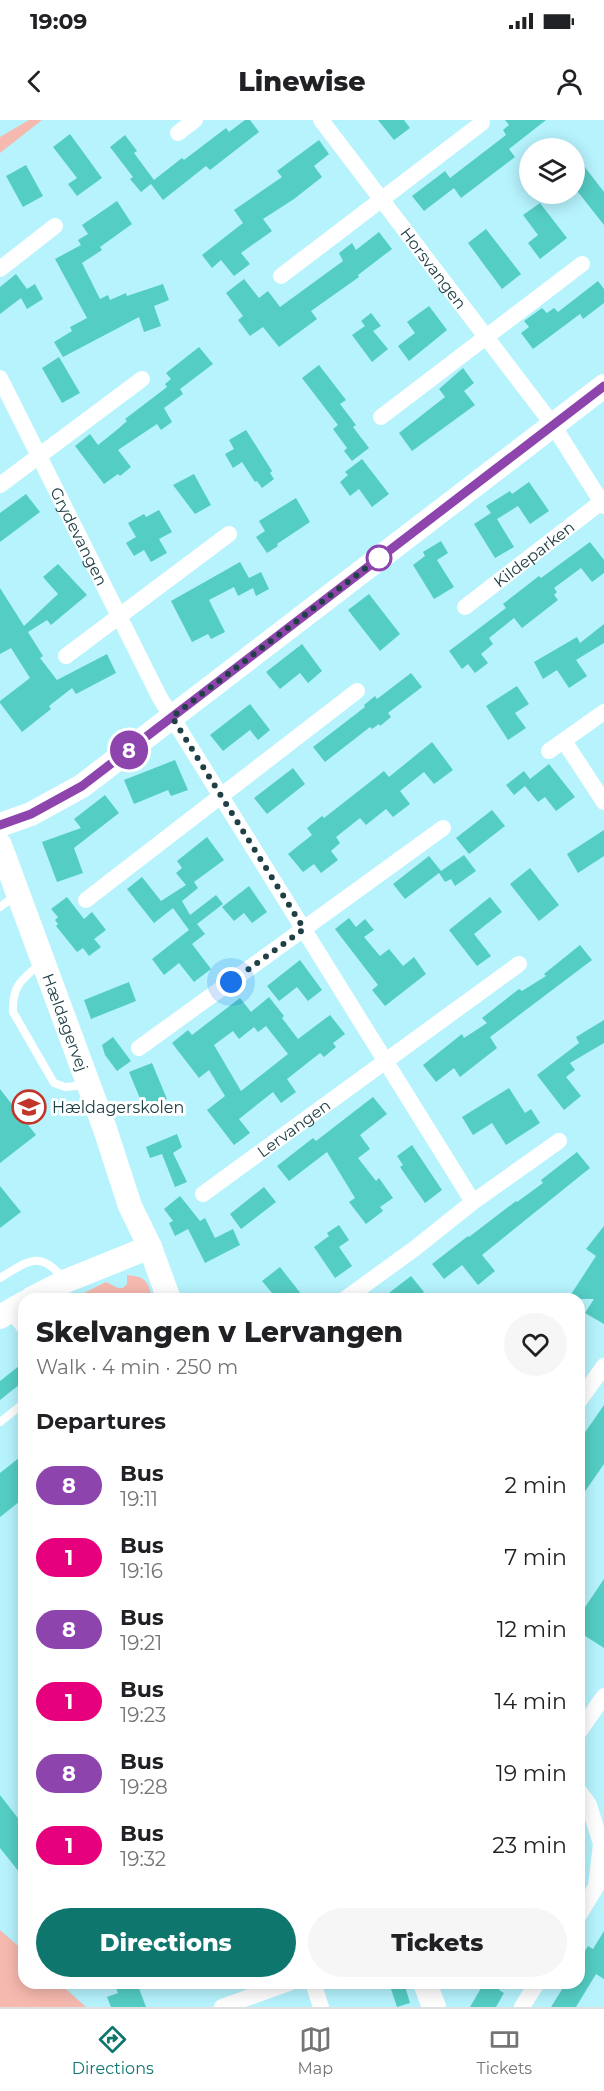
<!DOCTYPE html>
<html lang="en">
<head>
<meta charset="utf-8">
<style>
	body { margin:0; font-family:Montserrat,sans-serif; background:#f6f6f6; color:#202124; height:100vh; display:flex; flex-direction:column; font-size:22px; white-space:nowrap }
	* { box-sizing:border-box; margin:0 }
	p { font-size:20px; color:#757577 }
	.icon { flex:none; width:33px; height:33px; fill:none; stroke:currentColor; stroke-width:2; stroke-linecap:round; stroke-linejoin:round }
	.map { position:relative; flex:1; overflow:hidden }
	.side { position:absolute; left:18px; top:1173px; width:567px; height:696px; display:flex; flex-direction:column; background:#fff; border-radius:18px; box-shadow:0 3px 15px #0003 }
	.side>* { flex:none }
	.badge { padding:0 12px; border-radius:20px; font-size:21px; line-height:39px }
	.fabs { position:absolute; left:519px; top:18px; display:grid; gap:12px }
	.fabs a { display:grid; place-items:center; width:66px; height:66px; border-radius:50%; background:#fff; box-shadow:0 3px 15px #0003; font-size:30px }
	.you { position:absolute; width:30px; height:30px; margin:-15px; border:4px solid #fff; border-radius:50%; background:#1a73e8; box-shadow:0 0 0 9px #1a73e833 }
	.map>.badge { position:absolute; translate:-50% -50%; box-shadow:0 0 0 3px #fff }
	h2 { padding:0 18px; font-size:22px; line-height:54px }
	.round { display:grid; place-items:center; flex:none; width:63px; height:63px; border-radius:32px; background:#f6f6f6 }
	.headline { display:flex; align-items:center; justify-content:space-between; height:102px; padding:0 18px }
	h1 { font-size:28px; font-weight:800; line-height:45px }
	.action { display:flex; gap:12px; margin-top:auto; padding:12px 18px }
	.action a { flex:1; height:69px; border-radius:36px; background:#0f766e; color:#fff; font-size:24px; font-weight:800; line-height:69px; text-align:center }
	.action a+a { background:#f6f6f6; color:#202124 }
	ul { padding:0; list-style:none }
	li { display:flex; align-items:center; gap:18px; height:72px; padding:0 18px }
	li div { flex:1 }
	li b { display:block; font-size:22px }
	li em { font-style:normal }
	li .badge { min-width:66px; font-weight:700; text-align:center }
	.status { display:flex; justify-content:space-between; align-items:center; height:42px; padding:0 30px; background:#fff; direction:ltr }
	.status svg { height:16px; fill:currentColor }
	header { display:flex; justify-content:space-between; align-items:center; height:78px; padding:0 18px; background:#fff; font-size:27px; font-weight:800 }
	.tabs { display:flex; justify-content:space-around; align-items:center; height:84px; border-top:2px solid #e0e0e0; background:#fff; font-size:16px; color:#757577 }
	.tabs a { display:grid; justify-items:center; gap:3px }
	.tabs .active { color:#0f766e }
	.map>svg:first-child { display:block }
	.green { fill:#f6b9af }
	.building { fill:#54cdc4; fill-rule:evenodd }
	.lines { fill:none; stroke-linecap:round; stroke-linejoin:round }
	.lane { stroke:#fff; stroke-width:8 }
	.street { stroke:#fff; stroke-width:16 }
	.secondary { stroke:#fff; stroke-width:24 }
	.line-casing { stroke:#fff; stroke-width:14 }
	.line { stroke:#8e44ad; stroke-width:9 }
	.walk { stroke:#204045; stroke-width:6; stroke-dasharray:0 10.8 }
	.stop-dot { fill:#fff; stroke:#8e44ad; stroke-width:3 }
	.labels { text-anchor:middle; stroke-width:6; stroke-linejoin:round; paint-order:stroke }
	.street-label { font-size:16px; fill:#204045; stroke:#fff }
	.poi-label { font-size:16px; fill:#204045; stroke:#fff; text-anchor:start }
</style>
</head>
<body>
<div class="status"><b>19:09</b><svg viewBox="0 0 49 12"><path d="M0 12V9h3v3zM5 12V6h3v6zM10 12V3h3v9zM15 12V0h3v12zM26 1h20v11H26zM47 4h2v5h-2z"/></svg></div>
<header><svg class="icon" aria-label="back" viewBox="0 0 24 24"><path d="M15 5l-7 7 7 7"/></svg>Linewise<svg class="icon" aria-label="person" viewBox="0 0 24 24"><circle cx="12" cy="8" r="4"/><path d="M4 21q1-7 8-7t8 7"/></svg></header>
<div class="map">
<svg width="604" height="1887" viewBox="0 0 604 1887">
	<rect width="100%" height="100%" fill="#b6f3fd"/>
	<path class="green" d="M29,0H42L0,33V17Z
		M127,1155C147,1157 147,1161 153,1179H72L106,1162L118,1168H123L127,1164Z
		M0,1810L24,1831V1863H59L86,1887H0Z"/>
	<path class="building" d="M245,0H250L259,12L210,50L206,46L163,80L151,64L141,72L130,59L133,57L110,27L125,15L137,31L134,33L154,60L182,38L184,40L226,8L229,12Z
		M378,0H404L410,8L394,20Z
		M505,0H546L509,29L515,37L461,78L454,68L424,91L412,76L445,51L450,58L506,15L503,10L509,5Z
		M70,14L102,58L77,76L68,64L77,58L53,27Z
		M319,20L329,34L314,46L322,57L294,79L263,99L272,111L241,133L250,144L234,156L221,140L212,148L202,135L243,103L234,90L282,57L277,51Z
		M574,33L604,72V105L574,67Z
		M26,45L43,76L23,87L6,56Z
		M117,81L132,104L100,127L102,130L82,143L100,179L108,175L110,180L126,173L127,176L163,164L169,180L154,186L161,206L144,212L139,197L63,237L54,222L72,211L70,207L87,198L55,139L81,125L78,120L88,114L82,105Z
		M540,83L567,118L540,139L528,123L538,115L523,95Z
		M486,109L521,154L502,169L468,123Z
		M379,112L392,129L358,155L359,157L311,191L317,199L279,227L263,207L250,216L238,200L243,196L226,173L244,159L259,178L268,171L280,187L343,141L339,133L352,123L356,130Z
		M16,154L27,169L35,164L43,179L27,189L21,178L0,194V167Z
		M598,161L604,169V183L583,199L580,194L533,229L521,213L529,207L524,201L542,188L547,193L554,188L558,192Z
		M429,186L447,210L409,241L398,226L415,213L407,202Z
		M371,193L381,206L373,211L388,229L372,242L352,215L365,206L361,201Z
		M199,227L213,244L180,269L183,274L164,288L172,302L161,310L157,304L118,330L131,347L120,356L118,354L104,364L75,326L90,314L98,325L118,309L127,301L125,299L167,267L165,264L171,259L166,253Z
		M59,237L80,273L62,283L42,248Z
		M319,245L346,280L340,284L356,305L353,307L369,328L352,341L344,331L347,328L333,309L338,305L302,258Z
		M463,248L474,263L464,271L475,285L412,331L399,313L445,277L439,269Z
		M246,310L272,351L270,353L274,359L262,368L257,361L255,362L242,342L233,348L225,334L234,329L229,320Z
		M362,339L389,374L372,387L359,369L350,376L340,362L348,355L345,352Z
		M194,354L211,385L195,394L173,365Z
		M529,362L549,391L530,404L518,386L497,399L514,427L495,438L474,404L491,393L486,386L510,371L512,374Z
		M26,374L40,392L0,422V393Z
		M296,378L310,402L277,424L278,426L267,433L256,417L265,411L259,401Z
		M159,390L172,412L159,419L167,433L151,442L144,430L134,436L126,423L136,417L128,403L144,394L146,397Z
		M441,421L448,433L437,440L454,467L434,479L413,445L425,436L423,432Z
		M590,422L604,440V453L592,462L581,448L554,468L557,472L554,475L558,480L522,508L514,498L489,518L493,524L481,534L488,543L475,553L468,544L462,549L449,531L506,488L503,484L539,456L541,458Z
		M240,442L249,458L261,452L269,469L256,476L253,468L238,476L234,467L209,480L225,512L211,519L208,514L192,522L171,481Z
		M58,444L87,475L51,505L47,500L28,512L43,536L40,538L57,560L107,534L116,553L76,574L72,568L49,586L51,589L22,612L0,583V581L30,558L11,528L0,534V468L24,506L58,474L43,457Z
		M369,474L400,514L380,531L348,490Z
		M604,504V523L576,540L587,556L569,568L557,550L543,559L534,542L577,517L580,523Z
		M302,524L322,551L308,563L300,553L280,569L266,552Z
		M411,553L422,567L388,593L391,597L380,606L379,604L372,609L370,607L325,642L313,627L365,587L364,585L375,576L377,579Z
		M517,566L529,584L515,593L526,608L508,620L486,586Z
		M250,584L270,610L258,620L250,610L223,631L210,615Z
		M432,622L453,650L434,664L424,652L400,671L410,684L393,697L386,689L366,705L360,698L336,717L340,723L331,731L338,740L321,753L314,744L303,752L288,734L312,715L307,708L322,696L324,698L384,651L389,657Z
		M175,640L188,670L171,676L168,670L134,684L124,660Z
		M549,644L575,677L556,691L545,677L538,682L525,666L514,675L506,665L524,651L530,659Z
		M293,648L305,664L267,694L254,678Z
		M105,675L119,693L74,728L83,753L57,762L42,722L81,708L74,699Z
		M492,690L505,706L469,734L456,718Z
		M604,710V736L578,753L567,734Z
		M207,717L224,740L194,762L198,768L182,781L190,795L216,775L223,784L197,804L205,814L192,824L211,849L194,862L179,843L164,855L152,839L189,810L173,788L154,803L127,769L142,757L161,781L186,765L176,753L182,748L177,741Z
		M464,735L476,751L455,766L451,759L445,762L439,753L405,779L393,764L429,736L441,751Z
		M530,748L559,785L539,801L510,764Z
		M249,766L267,792L252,803L244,793L234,801L222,787Z
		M67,777L84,799L92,792L106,810L94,819L101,827L89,836L83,828L77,832L56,806L58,804L55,800L58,797L51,789Z
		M490,777L502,792L474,814L491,836L477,846L449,810Z
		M349,798L356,807L365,799L374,810L364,817L380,836L389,829L403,846L414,837L426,854L385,886L372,870L378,865L335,809Z
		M580,825L592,840L490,917L497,928L460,957L454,948L436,962L423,945L462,914L464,918L487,903L482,898L519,869L522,871L546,856L544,854Z
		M300,840L322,870L308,881L297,867L279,881L267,866Z
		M129,862L136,881L91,899L84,880Z
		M269,877L284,896L282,898L298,919L330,895L345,914L333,923L336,927L324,937L320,933L287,959L296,972L281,983L273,972L239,999L250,1013L234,1025L207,990L225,976L209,950L199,958L172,923L188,910L192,915L240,878L251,892ZM266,906L288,934L241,971L214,925L233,911L239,919L254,907L258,912Z
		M604,900V923L570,943L575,950L566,957L581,976L564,990L537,955L579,923L576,917Z
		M113,917L131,941L117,951L105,935L102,925Z
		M152,943L167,979L144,988L129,952Z
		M509,968L525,993L531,989L540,1003L506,1025L492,1003L473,1015L462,997Z
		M0,969L36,1015L0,1043Z
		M373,977L387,994L360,1015L370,1029L358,1038L376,1061L379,1058L393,1078L380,1087L383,1091L366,1104L349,1082L355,1078L327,1032L289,1061L277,1046L313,1018L316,1021Z
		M177,1014L182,1027L173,1033L187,1062L175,1067L162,1034L150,1038L146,1027Z
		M412,1025L442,1070L425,1083L400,1047L403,1045L397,1036Z
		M577,1032L590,1048L482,1135L495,1151L478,1165L462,1145L444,1159L432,1144L468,1116L469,1117L516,1081L517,1082L543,1063L541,1060Z
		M0,1066L21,1092L0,1108Z
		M264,1067L276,1082L241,1109L230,1094Z
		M180,1076L200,1101L205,1098L215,1118L233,1109L240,1125L205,1143L188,1109L175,1116L169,1103L173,1101L164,1089Z
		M339,1105L349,1120L339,1127L352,1146L335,1158L314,1127L329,1116L327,1113Z
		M604,1106V1204L585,1193L594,1179H568L596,1136L586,1129Z
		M280,1147L305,1179H277L262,1161Z
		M411,1156L424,1172L415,1179H381Z
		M19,1246L24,1253V1261L0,1280V1261Z
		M604,1285V1344L579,1380V1321Z
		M24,1334V1378L0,1397V1353Z
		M604,1459V1528L579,1512V1496Z
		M0,1675L24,1706V1758L0,1728Z
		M604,1811V1859L596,1854L576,1887H551L566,1863H579V1840L588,1826L593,1829Z
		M114,1863H137L146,1887H111L107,1877L118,1873Z
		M389,1863H404L410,1883L397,1887Z
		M484,1863H504L499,1870L504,1873L496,1887H470Z"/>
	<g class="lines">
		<path class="lane" d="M0,787L15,776
			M40,844C21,860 12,866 13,892L54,963L65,967L86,965
			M0,1158C29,1141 39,1129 64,1159
			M10,1195L24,1213
			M0,1302L24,1283"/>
		<g class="street">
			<path id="s1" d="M321,0L553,305L604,386"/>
			<path d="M178,13L195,0"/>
			<path d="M0,149L55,106"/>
			<path d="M281,156L482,3"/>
			<path id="s2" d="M0,258L160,578L473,1082"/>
			<path d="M381,297L582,144"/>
			<path d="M0,365L142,259"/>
			<path id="s3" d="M465,487L604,380"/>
			<path d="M66,536L229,414"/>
			<path d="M564,621L604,682"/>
			<path d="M549,631L604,592"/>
			<path d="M86,780L357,571"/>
			<path d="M139,928L443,708"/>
			<path id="s4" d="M203,1074L519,844"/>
			<path d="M345,1179L414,1129L473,1082L559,1021"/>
			<path d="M579,1281L604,1246"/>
			<path d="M579,1612L604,1576"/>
			<path d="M579,1671L589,1685L601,1724L596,1767L579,1795"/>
			<path d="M313,1863L321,1887"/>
			<path d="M222,1887L289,1863"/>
			<path d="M522,1887L537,1863"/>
		</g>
		<g class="secondary">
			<path d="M0,705L31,694L82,666L604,266"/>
			<path id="s5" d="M0,725L105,1009L130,1086L150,1127L169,1179"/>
			<path d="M31,1179L66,1161L150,1127"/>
			<path d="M0,1197L24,1183"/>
			<path d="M425,1863L434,1887"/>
		</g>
	</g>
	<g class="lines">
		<defs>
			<path id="line" d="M0,705L31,694L82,666L604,266"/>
		</defs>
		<use href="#line" class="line-casing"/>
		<use href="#line" class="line"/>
		<path class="walk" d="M231,862L304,809L172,597L379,438"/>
	</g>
	<defs>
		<symbol id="school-ring" viewBox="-11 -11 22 22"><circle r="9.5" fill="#fff" stroke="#c2352a" stroke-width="1.5"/><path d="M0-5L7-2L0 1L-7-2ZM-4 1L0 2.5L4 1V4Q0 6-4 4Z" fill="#c2352a"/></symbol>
	</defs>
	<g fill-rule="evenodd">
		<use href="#school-ring" x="10" y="968" width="38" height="38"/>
	</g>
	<circle class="stop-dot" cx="379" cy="438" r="12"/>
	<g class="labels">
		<g class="street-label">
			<text dy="6" stroke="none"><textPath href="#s1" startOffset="186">Horsvangen</textPath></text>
			<text dy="6" stroke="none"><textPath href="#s2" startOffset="177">Grydevangen</textPath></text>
			<text dy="6" stroke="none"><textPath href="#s3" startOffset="87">Kildeparken</textPath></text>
			<text dy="6" stroke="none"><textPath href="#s5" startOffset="189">Hældagervej</textPath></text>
			<text dy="6" stroke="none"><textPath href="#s4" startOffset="112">Lervangen</textPath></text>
		</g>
		<g class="poi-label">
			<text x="52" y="993">Hældagerskolen</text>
		</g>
	</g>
</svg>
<div class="fabs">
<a><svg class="icon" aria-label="layers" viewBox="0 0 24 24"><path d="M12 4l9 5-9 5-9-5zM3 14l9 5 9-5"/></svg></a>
</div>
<div class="you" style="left:231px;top:862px"></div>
<b class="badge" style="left:129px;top:630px;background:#8e44ad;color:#fff">8</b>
<section class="side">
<div class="headline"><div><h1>Skelvangen v Lervangen</h1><p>Walk · 4 min · 250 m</p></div><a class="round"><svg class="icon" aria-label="heart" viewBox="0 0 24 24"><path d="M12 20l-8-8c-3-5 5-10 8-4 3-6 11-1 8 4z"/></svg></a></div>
<h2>Departures</h2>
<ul>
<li><span class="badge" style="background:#8e44ad;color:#fff">8</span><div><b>Bus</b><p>19:11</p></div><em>2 min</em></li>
<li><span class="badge" style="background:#e6007e;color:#fff">1</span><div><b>Bus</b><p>19:16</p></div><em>7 min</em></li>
<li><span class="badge" style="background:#8e44ad;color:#fff">8</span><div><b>Bus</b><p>19:21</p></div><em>12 min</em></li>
<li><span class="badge" style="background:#e6007e;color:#fff">1</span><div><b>Bus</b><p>19:23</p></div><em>14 min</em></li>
<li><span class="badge" style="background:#8e44ad;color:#fff">8</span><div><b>Bus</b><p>19:28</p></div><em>19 min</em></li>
<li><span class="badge" style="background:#e6007e;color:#fff">1</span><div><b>Bus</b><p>19:32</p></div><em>23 min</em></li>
</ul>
<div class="action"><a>Directions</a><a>Tickets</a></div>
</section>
</div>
<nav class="tabs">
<a class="active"><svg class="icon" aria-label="directions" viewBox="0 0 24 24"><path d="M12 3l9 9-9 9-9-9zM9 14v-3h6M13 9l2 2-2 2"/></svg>Directions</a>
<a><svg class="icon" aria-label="map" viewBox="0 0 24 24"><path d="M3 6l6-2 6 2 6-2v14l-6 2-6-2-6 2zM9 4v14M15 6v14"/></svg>Map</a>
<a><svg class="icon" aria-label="tickets" viewBox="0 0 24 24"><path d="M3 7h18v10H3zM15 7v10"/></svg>Tickets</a>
</nav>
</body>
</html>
